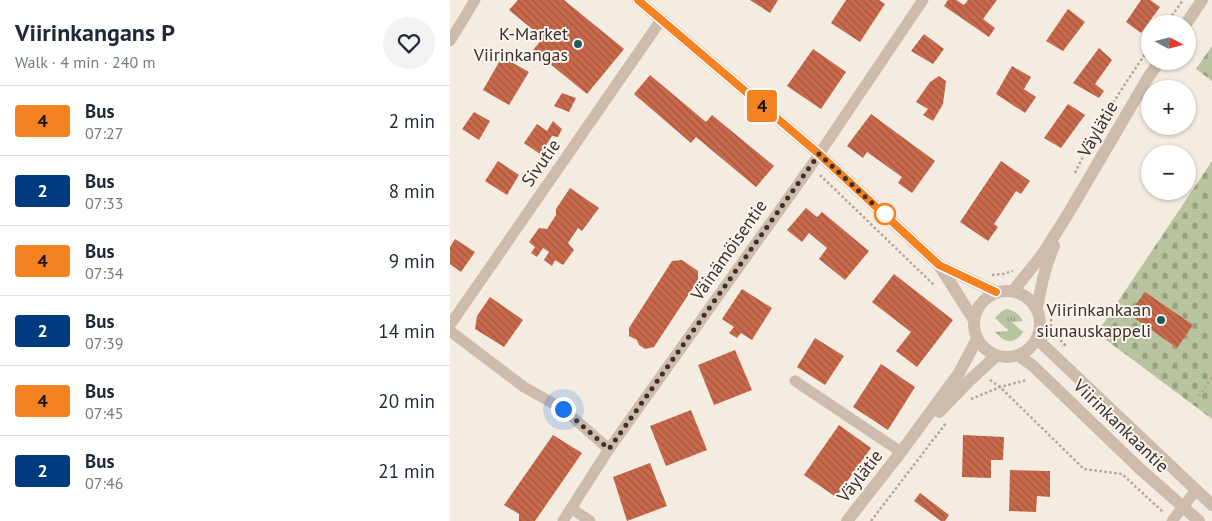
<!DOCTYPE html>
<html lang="en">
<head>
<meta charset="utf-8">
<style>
	body { margin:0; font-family:"PT Sans",sans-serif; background:#f2f2f3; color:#1f2937; height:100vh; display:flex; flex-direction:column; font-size:19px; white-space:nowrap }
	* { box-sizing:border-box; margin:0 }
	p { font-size:16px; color:#747a83 }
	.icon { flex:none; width:28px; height:28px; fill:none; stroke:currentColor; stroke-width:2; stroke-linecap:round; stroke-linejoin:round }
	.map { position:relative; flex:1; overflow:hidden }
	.panel { display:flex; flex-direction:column; background:#fff; width:450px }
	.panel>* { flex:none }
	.badge { padding:0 10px; border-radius:4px; font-size:18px; line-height:32px }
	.needle { width:32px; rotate:97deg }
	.buttons { position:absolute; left:691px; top:15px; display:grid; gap:10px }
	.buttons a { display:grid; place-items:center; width:55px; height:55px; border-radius:50%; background:#fff; box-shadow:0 1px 4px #0004; font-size:25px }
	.you { position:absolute; width:25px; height:25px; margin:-12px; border:4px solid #fff; border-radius:50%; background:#1a73e8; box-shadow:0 0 0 8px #1a73e833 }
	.map>.badge { position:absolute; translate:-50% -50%; box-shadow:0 0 0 2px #fff }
	.round { display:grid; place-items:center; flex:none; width:52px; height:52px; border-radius:26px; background:#f2f2f3 }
	.head { display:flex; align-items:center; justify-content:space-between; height:85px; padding:0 15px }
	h1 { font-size:24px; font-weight:800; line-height:38px }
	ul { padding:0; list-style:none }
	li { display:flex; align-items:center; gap:15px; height:70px; padding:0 15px; border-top:1px solid #e0e1e3 }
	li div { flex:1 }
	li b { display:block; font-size:19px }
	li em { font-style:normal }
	li .badge { min-width:55px; font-weight:700; text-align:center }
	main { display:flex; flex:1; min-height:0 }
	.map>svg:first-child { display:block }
	.grass { fill:url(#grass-tufts) }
	.cemetery { fill:url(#cemetery-stones) }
	.building { fill:url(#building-back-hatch) }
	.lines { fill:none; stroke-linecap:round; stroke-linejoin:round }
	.path { stroke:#b9a596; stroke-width:2.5; stroke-dasharray:2.5 2.5; stroke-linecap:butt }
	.minor { stroke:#cdbbac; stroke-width:11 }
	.tertiary { stroke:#cdbbac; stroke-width:12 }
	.line-casing { stroke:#fff; stroke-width:11 }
	.line { stroke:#f58220; stroke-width:8 }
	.walk { stroke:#3b302b; stroke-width:5; stroke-dasharray:0 9 }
	.poi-dot { fill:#1f5a5e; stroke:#fbf5ee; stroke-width:2 }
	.stop-dot { fill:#fff; stroke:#f58220; stroke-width:2.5 }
	.labels { text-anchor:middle; stroke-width:4; stroke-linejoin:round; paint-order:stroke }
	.poi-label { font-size:18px; fill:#3b302b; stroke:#fbf5ee; text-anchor:end }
	.street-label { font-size:18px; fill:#3b302b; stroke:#fbf5ee }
</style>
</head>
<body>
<main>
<section class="panel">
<div class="head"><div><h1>Viirinkangans P</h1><p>Walk · 4 min · 240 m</p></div><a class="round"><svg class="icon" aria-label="heart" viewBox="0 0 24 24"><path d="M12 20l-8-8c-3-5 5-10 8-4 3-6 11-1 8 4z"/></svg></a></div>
<ul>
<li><span class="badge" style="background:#f58220;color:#111">4</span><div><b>Bus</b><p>07:27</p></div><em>2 min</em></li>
<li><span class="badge" style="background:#003b80;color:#fff">2</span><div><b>Bus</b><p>07:33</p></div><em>8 min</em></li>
<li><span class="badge" style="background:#f58220;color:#111">4</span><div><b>Bus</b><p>07:34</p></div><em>9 min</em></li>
<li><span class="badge" style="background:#003b80;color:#fff">2</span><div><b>Bus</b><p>07:39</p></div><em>14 min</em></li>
<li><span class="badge" style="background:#f58220;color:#111">4</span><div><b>Bus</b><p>07:45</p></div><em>20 min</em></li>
<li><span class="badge" style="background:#003b80;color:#fff">2</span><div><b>Bus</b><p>07:46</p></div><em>21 min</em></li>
</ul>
</section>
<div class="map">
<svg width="762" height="521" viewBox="0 0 762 521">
	<defs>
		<pattern id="grass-tufts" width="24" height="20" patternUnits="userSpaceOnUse" patternTransform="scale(1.25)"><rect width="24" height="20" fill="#b8c4a0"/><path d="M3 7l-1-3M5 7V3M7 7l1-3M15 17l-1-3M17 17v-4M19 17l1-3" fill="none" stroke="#97a083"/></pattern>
		<pattern id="cemetery-stones" width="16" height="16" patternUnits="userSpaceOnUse" patternTransform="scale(1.25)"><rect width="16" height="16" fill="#b8c4a0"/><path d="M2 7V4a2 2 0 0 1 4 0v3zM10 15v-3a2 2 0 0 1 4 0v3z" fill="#97a083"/></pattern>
		<pattern id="building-back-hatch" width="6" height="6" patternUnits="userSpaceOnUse" patternTransform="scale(1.25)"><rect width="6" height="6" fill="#c8694b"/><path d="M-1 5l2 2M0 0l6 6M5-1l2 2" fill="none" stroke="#a4573f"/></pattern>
	</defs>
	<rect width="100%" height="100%" fill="#f4ebe1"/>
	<path class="grass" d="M557,309C565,311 569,314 573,321L562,322L573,332C565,345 554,343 545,332L559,331L545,318L552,311Z"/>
	<path class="cemetery" d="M762,46V81L746,69Z
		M762,161V419L647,333Z"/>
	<path class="building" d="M68,0H114L174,49L137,94L83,50L93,38L59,10Z
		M300,0H328L320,13Z
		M396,0H429L435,4L410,42L381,23Z
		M498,0H506L514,5L518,0H547L533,19L545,28L539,37L494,6Z
		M691,0H700L710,7L691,33L676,22Z
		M618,9L635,22L613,51L596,41Z
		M474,34L494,49L483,64L461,51Z
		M649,48L662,60L645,84L654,91L649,98L623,83Z
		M363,49L396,72L371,109L337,86Z
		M52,57L79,72L59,105L33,90Z
		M562,66L581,77L574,89L586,97L575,113L546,94Z
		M200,75L256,122L262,115L324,166L306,187L246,137L241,143L184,94Z
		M489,76L496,81L493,104L483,121L473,115L478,109L466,102L480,82Z
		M112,93L126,98L119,112L104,106Z
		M618,104L635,115L611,148L594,138Z
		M24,112L40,121L29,140L12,129Z
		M421,114L485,161L462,193L448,183L452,177L417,152L413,158L397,146Z
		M103,121L112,129L108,137L102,136L90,154L74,143L87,124L97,131Z
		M48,161L69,175L57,195L35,181Z
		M551,161L580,181L571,194L566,191L544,224L548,227L538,241L510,222Z
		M120,188L149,208L132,231L128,228L118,243L124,250L113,265L105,260L102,266L94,260L99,252L93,248L87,257L81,253L85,247L79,242L89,228L97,229L106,215V209Z
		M356,208L367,217L372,212L419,251L395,280L369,259L377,248L359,233L352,242L337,230Z
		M5,239L25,252L11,272L0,264V247Z
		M232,260L248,271V280L204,347L195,349L189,345L187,340L179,336V328L222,261Z
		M444,274L503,320L467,367L446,351L461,332L422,302Z
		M292,289L322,308L302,340L291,333L287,338L279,333L284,327L272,319Z
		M695,292L743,325L727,348L679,314Z
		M40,297L73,320L54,347L25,329L27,316Z
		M365,338L394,356L375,385L347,367Z
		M285,350L302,390L264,405L248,365Z
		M431,364L465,387L438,430L403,407Z
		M241,410L257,450L216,466L200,426Z
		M389,425L421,448L386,497L354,475Z
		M103,435L132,453L85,521H69V514L54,505Z
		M513,435L554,437L553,460H541V478L512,477Z
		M200,463L217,506L177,521L163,477Z
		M560,470L600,471V497L587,496L586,512L559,511Z
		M470,493L499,515L495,521H491L464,501Z"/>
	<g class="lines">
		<path class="path" d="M716,24L733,0
			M625,173C646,129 672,87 700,47
			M370,175L485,286
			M542,275L553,274L563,271
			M601,309V331L615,345L612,347
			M540,380L550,387L634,469L672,474L713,512
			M749,396L762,377
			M521,399L550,387L577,380
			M421,521L496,423"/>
		<path class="minor" d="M0,41L25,0
			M0,325L211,20
			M0,331L74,387L113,409L159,449
			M345,381L451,452
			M121,508L140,521
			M113,521L159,449L361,166L473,0
			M722,521L746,490"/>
		<path class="tertiary" d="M188,0L369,154L489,265L524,320
			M736,24L752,0
			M491,266L546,292
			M524 324a33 33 0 1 1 66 0a33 33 0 1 1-66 0Z
			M563,291L592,255L618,214L699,76L710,61
			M587,308C591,287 595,266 604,246
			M587,339L762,505
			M569,356L582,365L688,467L749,521
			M489,412L519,381L546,356
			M397,521L451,452L509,373L527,339"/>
	</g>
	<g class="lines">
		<defs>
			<path id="line" d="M188,0L369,154L489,265L546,292"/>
		</defs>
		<use href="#line" class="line-casing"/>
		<use href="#line" class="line"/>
		<path class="walk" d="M113,409L159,449L369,154L436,216L435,214"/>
	</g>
	<g class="poi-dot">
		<circle cx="128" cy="44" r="5"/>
		<circle cx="711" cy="320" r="5"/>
	</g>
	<circle class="stop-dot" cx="435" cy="214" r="10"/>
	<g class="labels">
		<g class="poi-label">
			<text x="118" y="40">K-Market<tspan x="118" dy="21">Viirinkangas</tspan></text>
			<text x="701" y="316">Viirinkankaan<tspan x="701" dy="21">siunauskappeli</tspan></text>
		</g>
		<g class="street-label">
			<text transform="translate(648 129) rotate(-60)" y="6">Väylätie</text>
			<text transform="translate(91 163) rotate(-55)" y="6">Sivutie</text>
			<text transform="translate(279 250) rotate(-55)" y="6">Väinämöisentie</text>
			<text transform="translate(671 426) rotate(44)" y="6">Viirinkankaantie</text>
			<text transform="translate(410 476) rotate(-52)" y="6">Väylätie</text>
		</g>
	</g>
</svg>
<div class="buttons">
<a><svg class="needle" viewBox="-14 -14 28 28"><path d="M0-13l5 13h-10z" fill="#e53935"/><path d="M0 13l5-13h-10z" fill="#747a83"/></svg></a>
<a>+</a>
<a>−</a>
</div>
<div class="you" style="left:113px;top:409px"></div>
<b class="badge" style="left:312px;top:106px;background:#f58220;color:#111">4</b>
</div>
</main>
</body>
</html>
